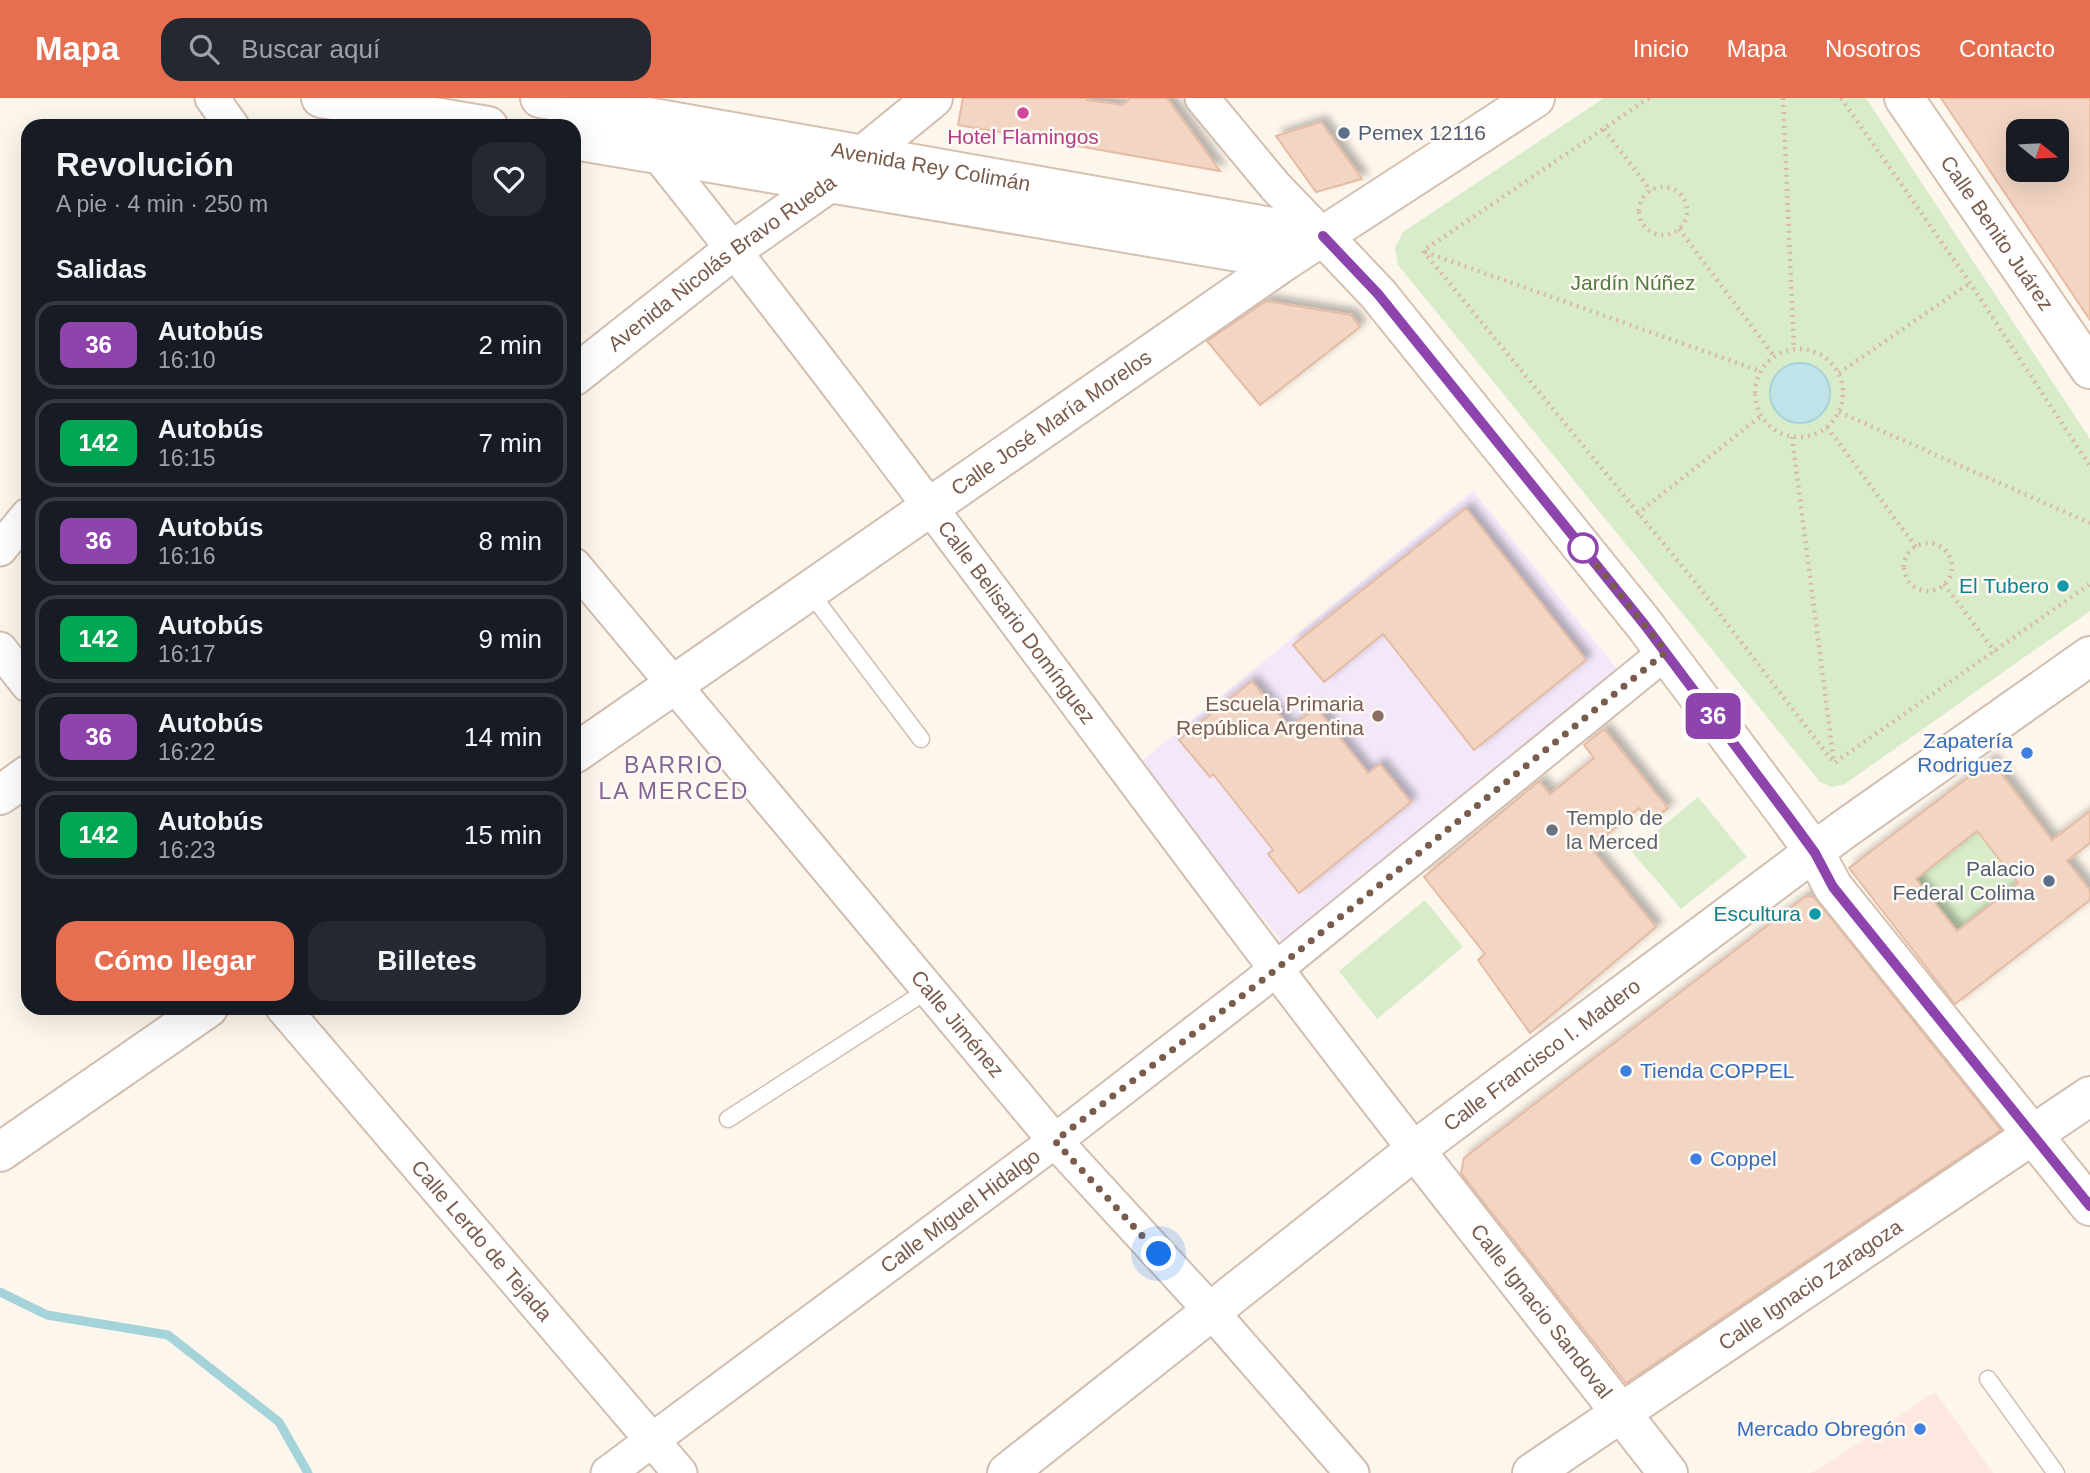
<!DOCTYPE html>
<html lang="es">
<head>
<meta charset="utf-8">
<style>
	body { margin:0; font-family:Arial,sans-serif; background:#242831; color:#f1f3f6; height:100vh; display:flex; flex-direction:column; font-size:26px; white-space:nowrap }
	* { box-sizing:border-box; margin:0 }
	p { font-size:23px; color:#9ea1a6 }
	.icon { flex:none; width:38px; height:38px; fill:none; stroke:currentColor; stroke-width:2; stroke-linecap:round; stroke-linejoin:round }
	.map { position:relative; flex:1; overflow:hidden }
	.drawer { position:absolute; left:21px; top:21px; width:560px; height:896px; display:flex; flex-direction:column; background:#171b24; border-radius:21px; box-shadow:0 7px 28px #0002 }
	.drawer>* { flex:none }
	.badge { padding:0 14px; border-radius:10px; font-size:24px; line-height:46px }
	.needle { width:46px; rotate:108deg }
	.tools { position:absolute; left:2006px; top:21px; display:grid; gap:14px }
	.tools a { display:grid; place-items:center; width:63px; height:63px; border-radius:14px; background:#171b24; box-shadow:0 7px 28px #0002; font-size:35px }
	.you { position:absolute; width:35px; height:35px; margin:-18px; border:5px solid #fff; border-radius:50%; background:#1a73e8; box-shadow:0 0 0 10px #1a73e833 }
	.map>.badge { position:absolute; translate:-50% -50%; box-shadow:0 0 0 4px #fff }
	h2 { padding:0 35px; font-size:26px; line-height:63px }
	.round { display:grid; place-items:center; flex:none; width:74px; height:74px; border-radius:21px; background:#242831 }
	.summary { display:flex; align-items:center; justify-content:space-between; height:119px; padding:0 35px }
	h1 { font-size:33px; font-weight:700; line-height:52px }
	.cta { display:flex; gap:14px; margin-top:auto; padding:14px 35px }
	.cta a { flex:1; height:80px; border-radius:21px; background:#e76f51; color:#fff; font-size:28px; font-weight:700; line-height:80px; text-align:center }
	.cta a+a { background:#242831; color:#f1f3f6 }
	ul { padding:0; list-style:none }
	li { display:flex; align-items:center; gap:21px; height:88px; margin:0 14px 10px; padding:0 21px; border:4px solid #363941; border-radius:21px }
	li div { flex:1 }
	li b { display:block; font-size:26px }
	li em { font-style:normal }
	li .badge { min-width:77px; font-weight:700; text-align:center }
	header { display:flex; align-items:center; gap:42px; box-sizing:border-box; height:98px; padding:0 35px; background:#e76f51; color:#fff }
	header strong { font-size:33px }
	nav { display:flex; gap:38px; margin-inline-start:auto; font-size:24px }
	.search { width:490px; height:63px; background:#242831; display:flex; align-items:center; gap:18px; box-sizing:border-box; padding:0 24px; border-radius:21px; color:#9ea1a6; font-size:26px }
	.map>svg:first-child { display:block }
	.commercial { fill:#fde8e0 }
	.education { fill:#f3e8fa }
	.green { fill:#d8ecc9; fill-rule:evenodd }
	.water { fill:#bfe3e8; stroke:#a5d3da; stroke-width:2 }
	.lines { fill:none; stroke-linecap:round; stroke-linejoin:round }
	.stream { stroke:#a5d3da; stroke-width:9 }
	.building { fill:#f3d5c3; stroke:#e6bba3; stroke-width:2; fill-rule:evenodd; filter:url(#shadow) }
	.service-casing { stroke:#d1beb0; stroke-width:19 }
	.minor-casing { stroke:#d1beb0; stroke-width:37 }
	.tertiary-casing { stroke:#d1beb0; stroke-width:42 }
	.secondary-casing { stroke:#d6c0b0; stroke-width:42 }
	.path { stroke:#d9b8a5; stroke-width:4.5; stroke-dasharray:2 5; stroke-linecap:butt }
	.service { stroke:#fff; stroke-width:16 }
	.minor { stroke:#fff; stroke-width:33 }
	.tertiary { stroke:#fff; stroke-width:38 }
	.secondary { stroke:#fff; stroke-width:38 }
	.line-casing { stroke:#fff; stroke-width:16 }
	.line { stroke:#8e44ad; stroke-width:10 }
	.walk { stroke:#7a5c4d; stroke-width:7; stroke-dasharray:0 12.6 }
	.hotel-dot { fill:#d1479c; stroke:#fffaf3; stroke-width:2.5 }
	.service-dot { fill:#5c6f8a; stroke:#fffaf3; stroke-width:2.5 }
	.stop-dot { fill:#fff; stroke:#8e44ad; stroke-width:3.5 }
	.culture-dot { fill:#0f9aa8; stroke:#fffaf3; stroke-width:2.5 }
	.education-dot { fill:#8d6e63; stroke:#fffaf3; stroke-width:2.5 }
	.shop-dot { fill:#3f7fe0; stroke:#fffaf3; stroke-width:2.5 }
	.worship-dot { fill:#6b7280; stroke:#fffaf3; stroke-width:2.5 }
	.labels { text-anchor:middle; stroke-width:5; stroke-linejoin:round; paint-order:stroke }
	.service-label { font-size:21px; fill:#4e5e75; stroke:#fffaf3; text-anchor:start }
	.hotel-label { font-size:21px; fill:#b23c85; stroke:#fffaf3 }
	.street-label { font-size:21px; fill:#7a5c4d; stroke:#fffaf3 }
	.park-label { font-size:21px; fill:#537a41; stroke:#fffaf3 }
	.culture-label { font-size:21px; fill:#0d838f; stroke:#fffaf3; text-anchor:end }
	.education-label { font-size:21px; fill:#785e54; stroke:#fffaf3; text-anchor:end }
	.shop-label { font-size:21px; fill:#366cbe; stroke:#fffaf3; text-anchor:end }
	.worship-label { font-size:21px; fill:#5b616d; stroke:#fffaf3; text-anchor:start }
	.neighbourhood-label { font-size:23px; letter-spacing:2px; fill:#846695; stroke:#fffaf3 }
</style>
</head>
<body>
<header>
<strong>Mapa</strong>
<div class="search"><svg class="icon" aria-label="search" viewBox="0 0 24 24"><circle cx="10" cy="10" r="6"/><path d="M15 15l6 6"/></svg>Buscar aquí</div>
<nav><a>Inicio</a><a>Mapa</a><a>Nosotros</a><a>Contacto</a></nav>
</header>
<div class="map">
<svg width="2090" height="1375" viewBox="0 0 2090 1375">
	<defs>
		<filter id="shadow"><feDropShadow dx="6" dy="-6" stdDeviation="3.5" flood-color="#0004"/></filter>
	</defs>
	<rect width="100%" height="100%" fill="#fdf6ec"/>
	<path class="commercial" d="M1935,1294L1993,1375H1810L1824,1368Z"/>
	<path class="education" d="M1473,393L1617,571L1282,844L1138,666Z"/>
	<path class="green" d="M1604,0H1866L2090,341V513L1845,686L1832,689L1820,684L1398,167L1395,150L1403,134ZM1798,265L1830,299C1824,320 1808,329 1787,322L1779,273Z
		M1698,699L1747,759L1681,811L1632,754Z
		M1977,733L2018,785L1957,833L1916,781Z
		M1425,802L1463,849L1377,921L1339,873Z"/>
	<path class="water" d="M1770 295a30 30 0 1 1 60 0a30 30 0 1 1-60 0Z"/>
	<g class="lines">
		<path class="stream" d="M0,1194L47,1217L168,1237L279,1324L308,1375"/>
	</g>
	<path class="building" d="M963,0H1088L1087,2L1123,7L1130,0H1167L1220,73L958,27Z
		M1941,0H2090V222L1970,43ZM2018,33H2056V72H2018Z
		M1321,24L1362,81L1316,94L1276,38Z
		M1266,203L1351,217L1360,229L1260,307L1207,243Z
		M1466,410L1586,562L1474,652L1383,536L1324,584L1293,547Z
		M1252,583L1290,630L1316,609L1368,675L1380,666L1411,704L1299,795L1268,756L1273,752L1213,676L1210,679L1179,642Z
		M1604,631L1668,710L1650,724L1639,710L1591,750L1656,829L1530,935L1478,862L1485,856L1424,779L1539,683L1550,696L1594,660L1584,647Z
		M1991,662L2052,742L2090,713V745L2067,763L2090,792V802L1955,906L1849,770ZM1977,733L2018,785L1957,833L1916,781Z
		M1806,798L1814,799L2001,1032L1626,1285L1470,1087L1461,1075L1464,1060Z"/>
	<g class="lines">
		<defs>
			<path id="service" d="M809,493L921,641
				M728,1021L928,892
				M1988,1281L2056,1375"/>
			<g id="minor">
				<path d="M212,0L232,28"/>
				<path d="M1202,0L1275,88L1323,138"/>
				<path id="s1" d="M647,43C912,373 1155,719 1415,1052"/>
				<path d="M0,451L28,417"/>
				<path id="s2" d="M574,467L1055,1043L1211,1213L1352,1375"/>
				<path d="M0,551L28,587"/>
				<path id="s3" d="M283,910L680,1375"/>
				<path id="s4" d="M608,1375L1055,1043L1255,888L1666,554"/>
			</g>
			<g id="tertiary">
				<path id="s5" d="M574,278L732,153L829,85L933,0"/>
				<path id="s6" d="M574,656L1286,162"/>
				<path d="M0,697L28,677"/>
				<path id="s7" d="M1415,1052L1668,1375"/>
				<path d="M0,1054L208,910"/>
				<path id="s8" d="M1007,1375L1415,1052L1843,732L2090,558"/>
				<path id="s9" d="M1532,1375L2090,998"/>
			</g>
			<g id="secondary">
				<path d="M321,0L488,28"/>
				<path id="s10" d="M540,0L1323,138"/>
				<path id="s11" d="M1904,0L2090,271"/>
				<path d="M574,42L1286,162L1535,0"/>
				<path d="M1323,138L1378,196L1644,526L1788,718L1815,755L1833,789L2090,1108"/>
			</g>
		</defs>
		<use href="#service" class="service-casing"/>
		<use href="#minor" class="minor-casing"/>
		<use href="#tertiary" class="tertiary-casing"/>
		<use href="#secondary" class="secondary-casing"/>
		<path class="path" d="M1649,0L1423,153L1696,485L1834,665L2090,486
			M1783,0L1794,251
			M1841,0L1970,185L2090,368
			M1604,31L1651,93
			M1639 113a24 24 0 1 1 48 0a24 24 0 1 1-48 0Z
			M1679,131L1774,258
			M1425,154L1760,273
			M1755 295a44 44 0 1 1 88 0a44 44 0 1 1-88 0Z
			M1839,275L1970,185
			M1839,314L2090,425
			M1827,329L1916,449
			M1792,339L1834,665
			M1637,416L1761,318
			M1904 469a24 24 0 1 1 48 0a24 24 0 1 1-48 0Z
			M1944,486L1995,554"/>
		<use href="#service" class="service"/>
		<use href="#minor" class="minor"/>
		<use href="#tertiary" class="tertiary"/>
		<use href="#secondary" class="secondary"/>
	</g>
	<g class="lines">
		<defs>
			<path id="line" d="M1323,138L1378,196L1644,526L1788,718L1815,755L1833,789L2090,1108"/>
		</defs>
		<use href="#line" class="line-casing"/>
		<use href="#line" class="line"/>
		<path class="walk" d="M1159,1156L1055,1043L1274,873L1666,554L1581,447L1583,450"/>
	</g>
	<circle class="hotel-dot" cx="1023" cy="15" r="7"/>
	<g class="service-dot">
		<circle cx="1344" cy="35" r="7"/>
		<circle cx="2049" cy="783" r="7"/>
	</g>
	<circle class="stop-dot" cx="1583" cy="450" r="14"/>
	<g class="culture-dot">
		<circle cx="2063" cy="488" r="7"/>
		<circle cx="1815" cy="816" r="7"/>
	</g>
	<circle class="education-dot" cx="1378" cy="618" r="7"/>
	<g class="shop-dot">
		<circle cx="2027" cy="655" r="7"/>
		<circle cx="1626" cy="973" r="7"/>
		<circle cx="1696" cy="1061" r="7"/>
		<circle cx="1920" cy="1331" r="7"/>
	</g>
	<circle class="worship-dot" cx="1552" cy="732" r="7"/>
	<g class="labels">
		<g class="service-label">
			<text x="1358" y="42">Pemex 12116</text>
			<text x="2035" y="778" text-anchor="end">Palacio<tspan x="2035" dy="24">Federal Colima</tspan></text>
		</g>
		<g class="hotel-label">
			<text x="1023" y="46">Hotel Flamingos</text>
		</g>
		<g class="street-label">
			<text dy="7" stroke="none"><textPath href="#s10" startOffset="397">Avenida Rey Colimán</textPath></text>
			<text dy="7" stroke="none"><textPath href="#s11" startOffset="164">Calle Benito Juárez</textPath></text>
			<text dy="7" stroke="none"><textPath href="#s5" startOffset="186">Avenida Nicolás Bravo Rueda</textPath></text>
			<text dy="7" stroke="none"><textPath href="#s6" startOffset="581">Calle José María Morelos</textPath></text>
			<text dy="7" stroke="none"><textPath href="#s1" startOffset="607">Calle Belisario Domínguez</textPath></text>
			<text dy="7" stroke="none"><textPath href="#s2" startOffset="598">Calle Jiménez</textPath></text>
			<text dy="7" stroke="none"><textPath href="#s8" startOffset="679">Calle Francisco I. Madero</textPath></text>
			<text dy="7" stroke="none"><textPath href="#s4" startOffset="439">Calle Miguel Hidalgo</textPath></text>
			<text dy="7" stroke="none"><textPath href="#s3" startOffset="306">Calle Lerdo de Tejada</textPath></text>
			<text dy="7" stroke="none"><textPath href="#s9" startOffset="336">Calle Ignacio Zaragoza</textPath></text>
			<text dy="7" stroke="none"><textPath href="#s7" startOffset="205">Calle Ignacio Sandoval</textPath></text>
		</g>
		<g class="park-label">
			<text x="1633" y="192">Jardín Núñez</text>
		</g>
		<g class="culture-label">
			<text x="2049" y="495">El Tubero</text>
			<text x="1801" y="823">Escultura</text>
		</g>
		<g class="education-label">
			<text x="1364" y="613">Escuela Primaria<tspan x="1364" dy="24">República Argentina</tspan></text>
		</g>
		<g class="shop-label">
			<text x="2013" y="650">Zapatería<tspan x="2013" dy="24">Rodriguez</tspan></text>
			<text x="1640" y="980" text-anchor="start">Tienda COPPEL</text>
			<text x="1710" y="1068" text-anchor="start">Coppel</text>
			<text x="1906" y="1338">Mercado Obregón</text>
		</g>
		<g class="worship-label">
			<text x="1566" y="727">Templo de<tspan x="1566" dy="24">la Merced</tspan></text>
		</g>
		<g class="neighbourhood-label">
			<text x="674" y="675">BARRIO<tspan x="674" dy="26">LA MERCED</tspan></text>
		</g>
	</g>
</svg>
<div class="tools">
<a><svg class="needle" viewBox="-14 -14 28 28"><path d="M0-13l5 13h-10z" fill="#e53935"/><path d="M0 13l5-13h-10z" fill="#9ea1a6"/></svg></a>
</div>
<div class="you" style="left:1159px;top:1156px"></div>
<b class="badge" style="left:1713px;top:618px;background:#8e44ad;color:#fff">36</b>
<section class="drawer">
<div class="summary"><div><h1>Revolución</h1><p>A pie · 4 min · 250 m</p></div><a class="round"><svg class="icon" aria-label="heart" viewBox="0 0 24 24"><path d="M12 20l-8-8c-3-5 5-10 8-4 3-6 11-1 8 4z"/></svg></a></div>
<h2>Salidas</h2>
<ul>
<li><span class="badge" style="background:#8e44ad;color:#fff">36</span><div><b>Autobús</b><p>16:10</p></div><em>2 min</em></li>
<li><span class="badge" style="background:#00a651;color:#fff">142</span><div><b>Autobús</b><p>16:15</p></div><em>7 min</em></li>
<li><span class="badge" style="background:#8e44ad;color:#fff">36</span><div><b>Autobús</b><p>16:16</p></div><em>8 min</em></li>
<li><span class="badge" style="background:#00a651;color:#fff">142</span><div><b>Autobús</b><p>16:17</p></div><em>9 min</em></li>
<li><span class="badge" style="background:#8e44ad;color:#fff">36</span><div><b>Autobús</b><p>16:22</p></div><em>14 min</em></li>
<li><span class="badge" style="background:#00a651;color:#fff">142</span><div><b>Autobús</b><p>16:23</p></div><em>15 min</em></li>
</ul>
<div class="cta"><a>Cómo llegar</a><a>Billetes</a></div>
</section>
</div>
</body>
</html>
